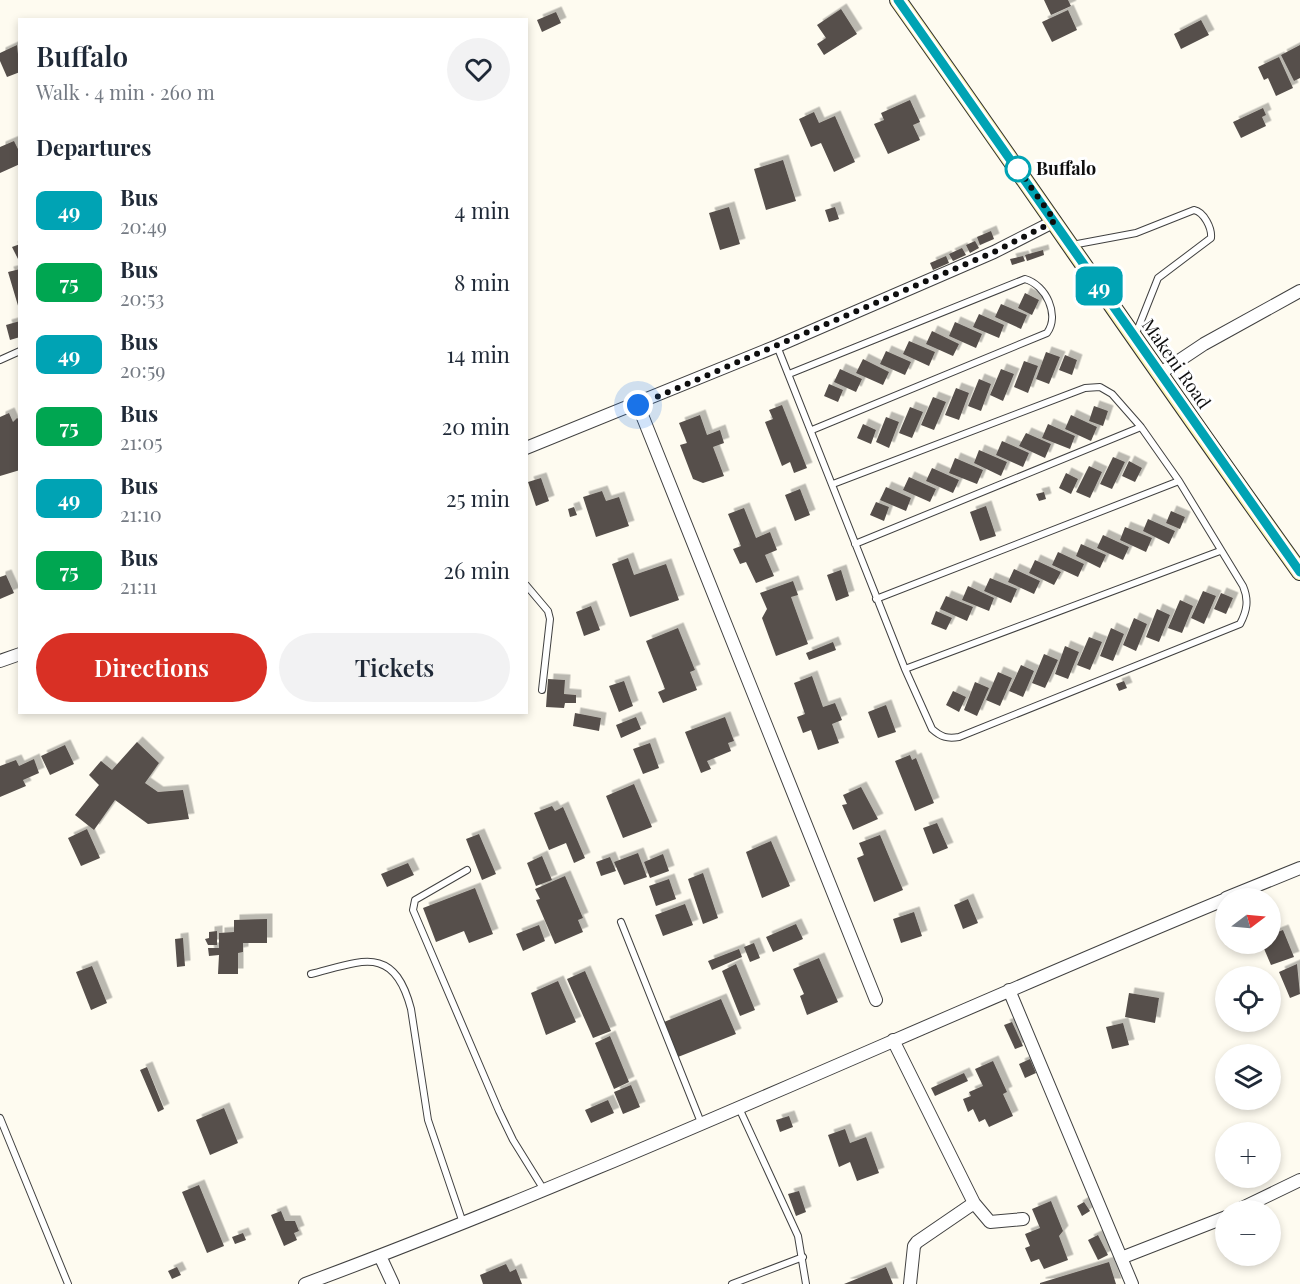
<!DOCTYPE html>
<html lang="en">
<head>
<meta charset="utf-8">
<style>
	body { margin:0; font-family:"Playfair Display",serif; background:#f2f2f3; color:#1f2937; height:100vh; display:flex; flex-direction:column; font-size:22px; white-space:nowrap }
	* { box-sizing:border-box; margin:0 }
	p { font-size:20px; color:#747a83 }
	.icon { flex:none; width:33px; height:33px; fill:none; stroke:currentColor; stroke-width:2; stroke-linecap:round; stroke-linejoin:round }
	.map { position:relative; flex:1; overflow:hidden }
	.details { position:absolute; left:18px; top:18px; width:510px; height:696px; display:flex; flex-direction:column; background:#fff; border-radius:0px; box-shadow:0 3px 9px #0003 }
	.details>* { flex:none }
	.badge { padding:0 12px; border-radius:9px; font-size:21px; line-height:39px }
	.needle { width:39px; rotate:74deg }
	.controls { position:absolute; left:1215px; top:888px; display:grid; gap:12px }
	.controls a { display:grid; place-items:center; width:66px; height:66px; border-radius:50%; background:#fff; box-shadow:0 3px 9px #0003; font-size:30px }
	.you { position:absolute; width:30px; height:30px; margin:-15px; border:4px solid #fff; border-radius:50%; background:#1a73e8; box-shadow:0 0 0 9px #1a73e833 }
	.map>.badge { position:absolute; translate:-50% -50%; box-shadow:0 0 0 3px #fff }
	h2 { padding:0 18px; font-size:22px; line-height:54px }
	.round { display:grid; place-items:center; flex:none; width:63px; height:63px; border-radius:32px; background:#f2f2f3 }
	.summary { display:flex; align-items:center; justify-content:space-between; height:102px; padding:0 18px }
	h1 { font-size:28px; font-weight:600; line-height:45px }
	.button { display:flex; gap:12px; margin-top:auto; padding:12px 18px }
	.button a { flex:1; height:69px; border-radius:36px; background:#d93025; color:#fff; font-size:24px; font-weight:600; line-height:69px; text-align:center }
	.button a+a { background:#f2f2f3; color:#1f2937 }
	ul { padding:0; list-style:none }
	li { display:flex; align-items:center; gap:18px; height:72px; padding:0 18px }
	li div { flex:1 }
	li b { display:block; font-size:22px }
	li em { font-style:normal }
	li .badge { min-width:66px; font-weight:700; text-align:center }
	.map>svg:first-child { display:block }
	.building { fill:#564f4b; filter:url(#shadow) }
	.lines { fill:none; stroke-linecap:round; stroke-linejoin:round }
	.lane-casing { stroke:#414141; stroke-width:8 }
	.street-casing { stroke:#414141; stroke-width:14 }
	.secondary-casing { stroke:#303030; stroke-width:18 }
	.lane { stroke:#fff; stroke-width:6 }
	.street { stroke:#fff; stroke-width:12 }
	.secondary { stroke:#fbf3ae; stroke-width:16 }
	.line-casing { stroke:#fff; stroke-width:14 }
	.line { stroke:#00a3b4; stroke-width:9 }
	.walk { stroke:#0e0e0e; stroke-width:6; stroke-dasharray:0 10.8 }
	.stop-dot { fill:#fff; stroke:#00a3b4; stroke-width:3 }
	.labels { text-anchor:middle; stroke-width:6; stroke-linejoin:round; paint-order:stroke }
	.stop-label { font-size:18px; font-weight:bold; fill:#0e0e0e; stroke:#fff; text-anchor:start }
	.street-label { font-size:18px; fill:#0e0e0e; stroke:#fff }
</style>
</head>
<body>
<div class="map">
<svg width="1300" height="1284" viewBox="0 0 1300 1284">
	<defs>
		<filter id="shadow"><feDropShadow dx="5.5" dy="-5.5" stdDeviation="0" flood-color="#0004"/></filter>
	</defs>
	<rect width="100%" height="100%" fill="#fefbf0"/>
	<path class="building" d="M1044,0H1068L1071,6L1051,15Z
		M841,9L857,34L824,55L817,44L826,38L817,25Z
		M1068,10L1077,30L1052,42L1042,22Z
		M556,12L561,23L542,32L537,20Z
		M1201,20L1209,35L1181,49L1174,34Z
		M17,45L20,72L7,77L0,61V53Z
		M1300,45V78L1294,81L1281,55Z
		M1279,57L1293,88L1276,96L1268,78L1264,80L1258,67Z
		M910,100L920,122L913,125L920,140L888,154L874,124L884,120L881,113Z
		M1263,108L1266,115L1262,117L1266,126L1241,138L1233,122Z
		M814,112L819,123L835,116L855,162L834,172L821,143L811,147L799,119Z
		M14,141L20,153V164L0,173V147Z
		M783,160L796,201L766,210L754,169Z
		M729,207L740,244L720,250L709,213Z
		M835,207L839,219L829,222L825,210Z
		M991,231L994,239L980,245L977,237Z
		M975,241L979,248L970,253L966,245Z
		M20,244V263L12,247Z
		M962,248L966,255L953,261L949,254Z
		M1043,250L1044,255L1027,261L1025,255Z
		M946,256L949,263L933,270L930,263Z
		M1023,256L1025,261L1012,265L1010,259Z
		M20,269V309H19L8,272Z
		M1025,293L1039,300L1032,315L1018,308Z
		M1001,304L1027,315L1021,329L995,317Z
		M979,314L1004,325L999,338L973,327Z
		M20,321V337L10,340L6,325Z
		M955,322L982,334L976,348L949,336Z
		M932,331L959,344L953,356L926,344Z
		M909,341L935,352L929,366L903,354Z
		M886,351L911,362L905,375L880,364Z
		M1046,352L1060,357L1049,384L1036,379Z
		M1065,355L1077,360L1072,375L1059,370Z
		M863,359L889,372L883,385L856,373Z
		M1024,361L1038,366L1028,393L1014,387Z
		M840,369L862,379L856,392L834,382Z
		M1001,369L1014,374L1003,401L990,395Z
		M979,379L991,384L981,411L968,406Z
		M829,384L843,390L838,402L824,396Z
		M956,388L969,393L959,420L945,415Z
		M933,397L946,402L934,430L921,425Z
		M782,405L807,468L794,473L790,462L782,466L765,422L773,419L769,410Z
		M1094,406L1108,411L1103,426L1089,421Z
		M910,407L923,412L912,438L899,433Z
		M9,413L13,422L17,418L20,420V470L0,476V417Z
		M700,415L707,435L720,430L724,443L713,447L724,476L703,483L693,479L680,445L687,443L679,423Z
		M1071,415L1097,427L1091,441L1065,429Z
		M886,417L899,422L889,448L876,442Z
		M863,424L876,430L871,444L857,438Z
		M1048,424L1075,436L1070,449L1042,438Z
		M1026,433L1051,444L1045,458L1019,446Z
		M1002,441L1029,453L1023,467L996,455Z
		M979,450L1007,462L1001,476L974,463Z
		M1113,457L1125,462L1112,489L1100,484Z
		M955,458L983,470L977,484L949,473Z
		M1129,461L1142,468L1135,482L1122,476Z
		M1089,466L1102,472L1090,498L1076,492Z
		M932,468L959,480L953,493L926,481Z
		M1066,473L1078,479L1071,494L1059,488Z
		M909,477L936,489L930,502L903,490Z
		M541,478L549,501L536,506L528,482Z
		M886,487L911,498L906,511L880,500Z
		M800,489L810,515L795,521L785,495Z
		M602,491L606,501L619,497L629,526L596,537L583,497Z
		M1044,492L1046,499L1039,501L1036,494Z
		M876,502L889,507L884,521L870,515Z
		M986,506L996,536L980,541L970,512Z
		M574,507L577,515L570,517L568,509Z
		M744,508L756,538L770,532L777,550L765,555L774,576L756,583L746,562L740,564L733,549L741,546L728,514Z
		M1171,511L1185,517L1180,529L1166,523Z
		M1148,519L1175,531L1169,544L1143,531Z
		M1125,527L1152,538L1146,552L1120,540Z
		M1103,535L1129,547L1123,560L1097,548Z
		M1081,544L1106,555L1100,568L1076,556Z
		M1058,552L1084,564L1078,577L1052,565Z
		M628,558L634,575L666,564L679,600L630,617L612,564Z
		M1035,560L1061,572L1054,585L1029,573Z
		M1014,569L1040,581L1034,594L1008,582Z
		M841,570L849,596L836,601L827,575Z
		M6,575L14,593L0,599V577Z
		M990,578L1017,589L1011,603L984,591Z
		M793,581L798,595L791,597L808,644L776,656L762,618L767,609L760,593Z
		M968,586L994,598L989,611L962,600Z
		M1203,591L1216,596L1204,624L1191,618Z
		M1221,593L1233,598L1226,614L1214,609Z
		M946,596L973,607L967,621L940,609Z
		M1180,600L1193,606L1182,633L1168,628Z
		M591,606L600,630L584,636L576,612Z
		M1157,609L1170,615L1159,642L1146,637Z
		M936,611L952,618L946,630L931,624Z
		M1134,618L1147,624L1136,651L1123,645Z
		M678,628L695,670L690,672L697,690L663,703L658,692L665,689L646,641Z
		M1111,628L1124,634L1113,661L1100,656Z
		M1089,637L1102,642L1090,670L1077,665Z
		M833,642L836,650L809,660L806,653Z
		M1065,646L1079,652L1068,679L1055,674Z
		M1044,654L1058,660L1045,688L1032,683Z
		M1021,665L1034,671L1023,697L1009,691Z
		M998,672L1012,678L1000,706L986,700Z
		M812,676L823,707L835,703L842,720L832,724L839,743L818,750L811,730L803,733L797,717L805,714L794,683Z
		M548,679L565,680L564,694L576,695V703H565L564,708L546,707Z
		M624,681L633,706L619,712L609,686Z
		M1124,681L1127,688L1119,691L1116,684Z
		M975,682L989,688L977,716L964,710Z
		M953,691L966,697L959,712L946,705Z
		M886,705L896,732L878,738L868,712Z
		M575,713L601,718L599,731L573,726Z
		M636,717L641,729L621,738L616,725Z
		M725,717L734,741L728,743L731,751L707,761L711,769L701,773L685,732Z
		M137,742L159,763L145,783L158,792L183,790L189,819L148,824L115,800L94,830L75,815L99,785L89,775L101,761L112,770Z
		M650,743L659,768L643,774L633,749Z
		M65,745L74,764L50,775L41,756Z
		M910,755L912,760L916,758L934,803L915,811L895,761Z
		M34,759L39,773L23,780L26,786L0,797V766L16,760L19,766Z
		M634,784L652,827L623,838L606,796Z
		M861,787L878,819L853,830L842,805L847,804L843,795Z
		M552,806L555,811L563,807L585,858L574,863L566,843L549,850L534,813Z
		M937,823L948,848L933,854L923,828Z
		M87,829L100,858L81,866L68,838Z
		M479,834L496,874L482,880L466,839Z
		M880,835L903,890L874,902L857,858L864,855L859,843Z
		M771,841L790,886L762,898L746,852Z
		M638,853L647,877L624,885L614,862Z
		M663,854L669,871L650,878L644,862Z
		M542,856L552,880L536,886L527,863Z
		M610,857L616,871L601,876L596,862Z
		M408,863L414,875L387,887L381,874Z
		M703,873L718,918L703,924L688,879Z
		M565,876L583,918L578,920L583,932L555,944L536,900L540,899L535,889Z
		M669,879L676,899L656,906L649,886Z
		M475,888L493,934L469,943L464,931L436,942L423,908Z
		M968,899L978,923L963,929L954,905Z
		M685,904L693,925L663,936L655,915Z
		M914,912L922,936L901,943L893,919Z
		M267,919V943H243V952L238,953V974H218L219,955L209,956L208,948H219V933L234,932V920Z
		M796,924L803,939L773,952L766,937Z
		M539,925L545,941L523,951L516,934Z
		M1283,930L1294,957L1271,965L1262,944H1270V935Z
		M217,931V945H208L205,939L209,938V932Z
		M183,938L185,966L177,967L175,939Z
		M754,943L760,958L750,962L744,947Z
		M739,949L742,957L712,970L708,961Z
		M819,958L838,1002L807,1015L800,996L804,994L793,969Z
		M736,964L755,1010L740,1016L722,971Z
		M1297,964L1300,994L1290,998L1279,972Z
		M92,966L107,1003L91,1010L76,972Z
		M585,971L611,1031L593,1038L567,979Z
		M558,981L576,1022L546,1035L531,993Z
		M1129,993L1159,998L1155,1023L1125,1017Z
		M721,999L736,1034L678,1057L664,1022Z
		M1012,1022L1023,1046L1015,1049L1004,1025Z
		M1123,1023L1129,1045L1112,1049L1106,1027Z
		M610,1036L629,1082L614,1089L595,1043Z
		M1030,1059L1036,1073L1025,1078L1019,1064Z
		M993,1061L1007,1092L1003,1094L1013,1116L989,1127L985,1119L979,1122L973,1109L968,1112L963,1099L971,1096L969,1092L983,1086L975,1069Z
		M147,1067L164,1109L158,1112L140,1070Z
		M964,1073L968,1081L935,1096L931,1088Z
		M631,1085L640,1107L623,1114L614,1092Z
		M608,1100L614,1113L591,1123L585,1110Z
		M224,1108L238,1143L210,1155L196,1120Z
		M789,1116L793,1127L780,1132L776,1120Z
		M845,1129L850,1143L866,1137L879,1173L857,1181L850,1162L839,1167L828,1135Z
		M199,1185L224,1246L207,1253L182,1192Z
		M799,1191L806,1212L796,1216L788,1194Z
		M1051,1201L1063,1231L1059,1236L1068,1260L1044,1269L1039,1259L1031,1262L1025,1248L1030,1246L1025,1234L1040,1228L1032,1209Z
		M1084,1202L1090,1211L1082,1216L1077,1206Z
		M281,1211L285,1221H295L299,1231L294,1233L297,1240L284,1246L271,1215Z
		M243,1233L246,1240L235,1244L232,1237Z
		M1098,1235L1108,1255L1098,1260L1088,1240Z
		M1109,1262L1116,1284H1040V1283Z
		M506,1264L510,1272L516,1269L522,1284H483L480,1275Z
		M177,1267L181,1275L172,1279L168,1271Z
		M886,1267L893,1284H844Z"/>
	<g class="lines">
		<defs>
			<path id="lane" d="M1072,245L1136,233L1194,210C1204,212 1212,228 1211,238L1158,278L1135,336
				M777,346L905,669L932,729C941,737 947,739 959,737L1240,624C1247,611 1249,600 1243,586L1179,481L1141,427L1112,394L1100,387L1085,388L833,484
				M0,360L20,351
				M789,374L1025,279C1046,285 1060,315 1047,333L812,430
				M855,544L1141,427
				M526,585L548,611L550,619L542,690
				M876,599L1179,481
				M905,669L1220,551
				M467,870L415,900L413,910L499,1111L513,1140L544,1190
				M621,922L702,1125
				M311,974C362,961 394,944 411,1009L428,1120L463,1223
				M739,1108L798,1236L806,1284
				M0,1118L68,1284
				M732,1284L803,1257"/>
			<path id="street" d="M1159,374L1204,344L1300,291
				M638,405L876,1000
				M526,448L777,346L994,252L1055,221
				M0,661L20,654
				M1226,898L1300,868
				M1009,990L1132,1284
				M893,1040L974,1203L990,1222L1023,1219
				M1238,1210L1300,1180
				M380,1256L393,1284
				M1121,1258L1226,1217
				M305,1284C617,1168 918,1026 1226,899
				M910,1284L914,1246L917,1242L974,1203"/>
			<path id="secondary" d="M898,0C1033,190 1164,383 1300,572"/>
		</defs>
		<use href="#lane" class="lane-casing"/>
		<use href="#street" class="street-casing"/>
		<use href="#secondary" class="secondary-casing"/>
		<use href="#lane" class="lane"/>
		<use href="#street" class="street"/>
		<use href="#secondary" class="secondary"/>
	</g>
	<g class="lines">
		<defs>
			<path id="line" d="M898,0L1300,572"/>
		</defs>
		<use href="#line" class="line-casing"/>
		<use href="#line" class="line"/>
		<path class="walk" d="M638,405L994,252L1055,221L1016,166L1018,169"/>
	</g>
	<circle class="stop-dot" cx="1018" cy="169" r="12"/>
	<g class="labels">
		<g class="stop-label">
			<text x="1036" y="175">Buffalo</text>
		</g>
		<g class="street-label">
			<text transform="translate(1176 364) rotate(55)" y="6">Makeni Road</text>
		</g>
	</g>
</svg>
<div class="controls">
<a><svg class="needle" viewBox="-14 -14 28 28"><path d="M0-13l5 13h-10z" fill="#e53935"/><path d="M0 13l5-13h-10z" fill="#747a83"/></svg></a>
<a><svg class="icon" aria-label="locate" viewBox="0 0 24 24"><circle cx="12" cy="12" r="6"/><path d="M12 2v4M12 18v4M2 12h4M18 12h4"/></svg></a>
<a><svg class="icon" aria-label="layers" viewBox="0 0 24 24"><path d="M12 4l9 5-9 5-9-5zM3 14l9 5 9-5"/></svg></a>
<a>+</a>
<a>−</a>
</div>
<div class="you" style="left:638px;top:405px"></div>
<b class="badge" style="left:1099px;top:286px;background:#00a3b4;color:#fff">49</b>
<section class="details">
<div class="summary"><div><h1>Buffalo</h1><p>Walk · 4 min · 260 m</p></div><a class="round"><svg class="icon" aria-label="heart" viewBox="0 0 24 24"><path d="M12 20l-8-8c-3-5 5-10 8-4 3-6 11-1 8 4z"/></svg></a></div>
<h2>Departures</h2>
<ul>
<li><span class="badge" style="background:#00a3b4;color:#fff">49</span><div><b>Bus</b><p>20:49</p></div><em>4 min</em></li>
<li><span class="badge" style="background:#00a651;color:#fff">75</span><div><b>Bus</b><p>20:53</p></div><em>8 min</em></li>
<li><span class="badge" style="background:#00a3b4;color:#fff">49</span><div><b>Bus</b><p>20:59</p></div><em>14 min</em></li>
<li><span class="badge" style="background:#00a651;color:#fff">75</span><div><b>Bus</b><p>21:05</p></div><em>20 min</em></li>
<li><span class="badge" style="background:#00a3b4;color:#fff">49</span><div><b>Bus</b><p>21:10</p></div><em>25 min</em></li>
<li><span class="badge" style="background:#00a651;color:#fff">75</span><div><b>Bus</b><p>21:11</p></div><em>26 min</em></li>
</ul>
<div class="button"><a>Directions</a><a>Tickets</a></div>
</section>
</div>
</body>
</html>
